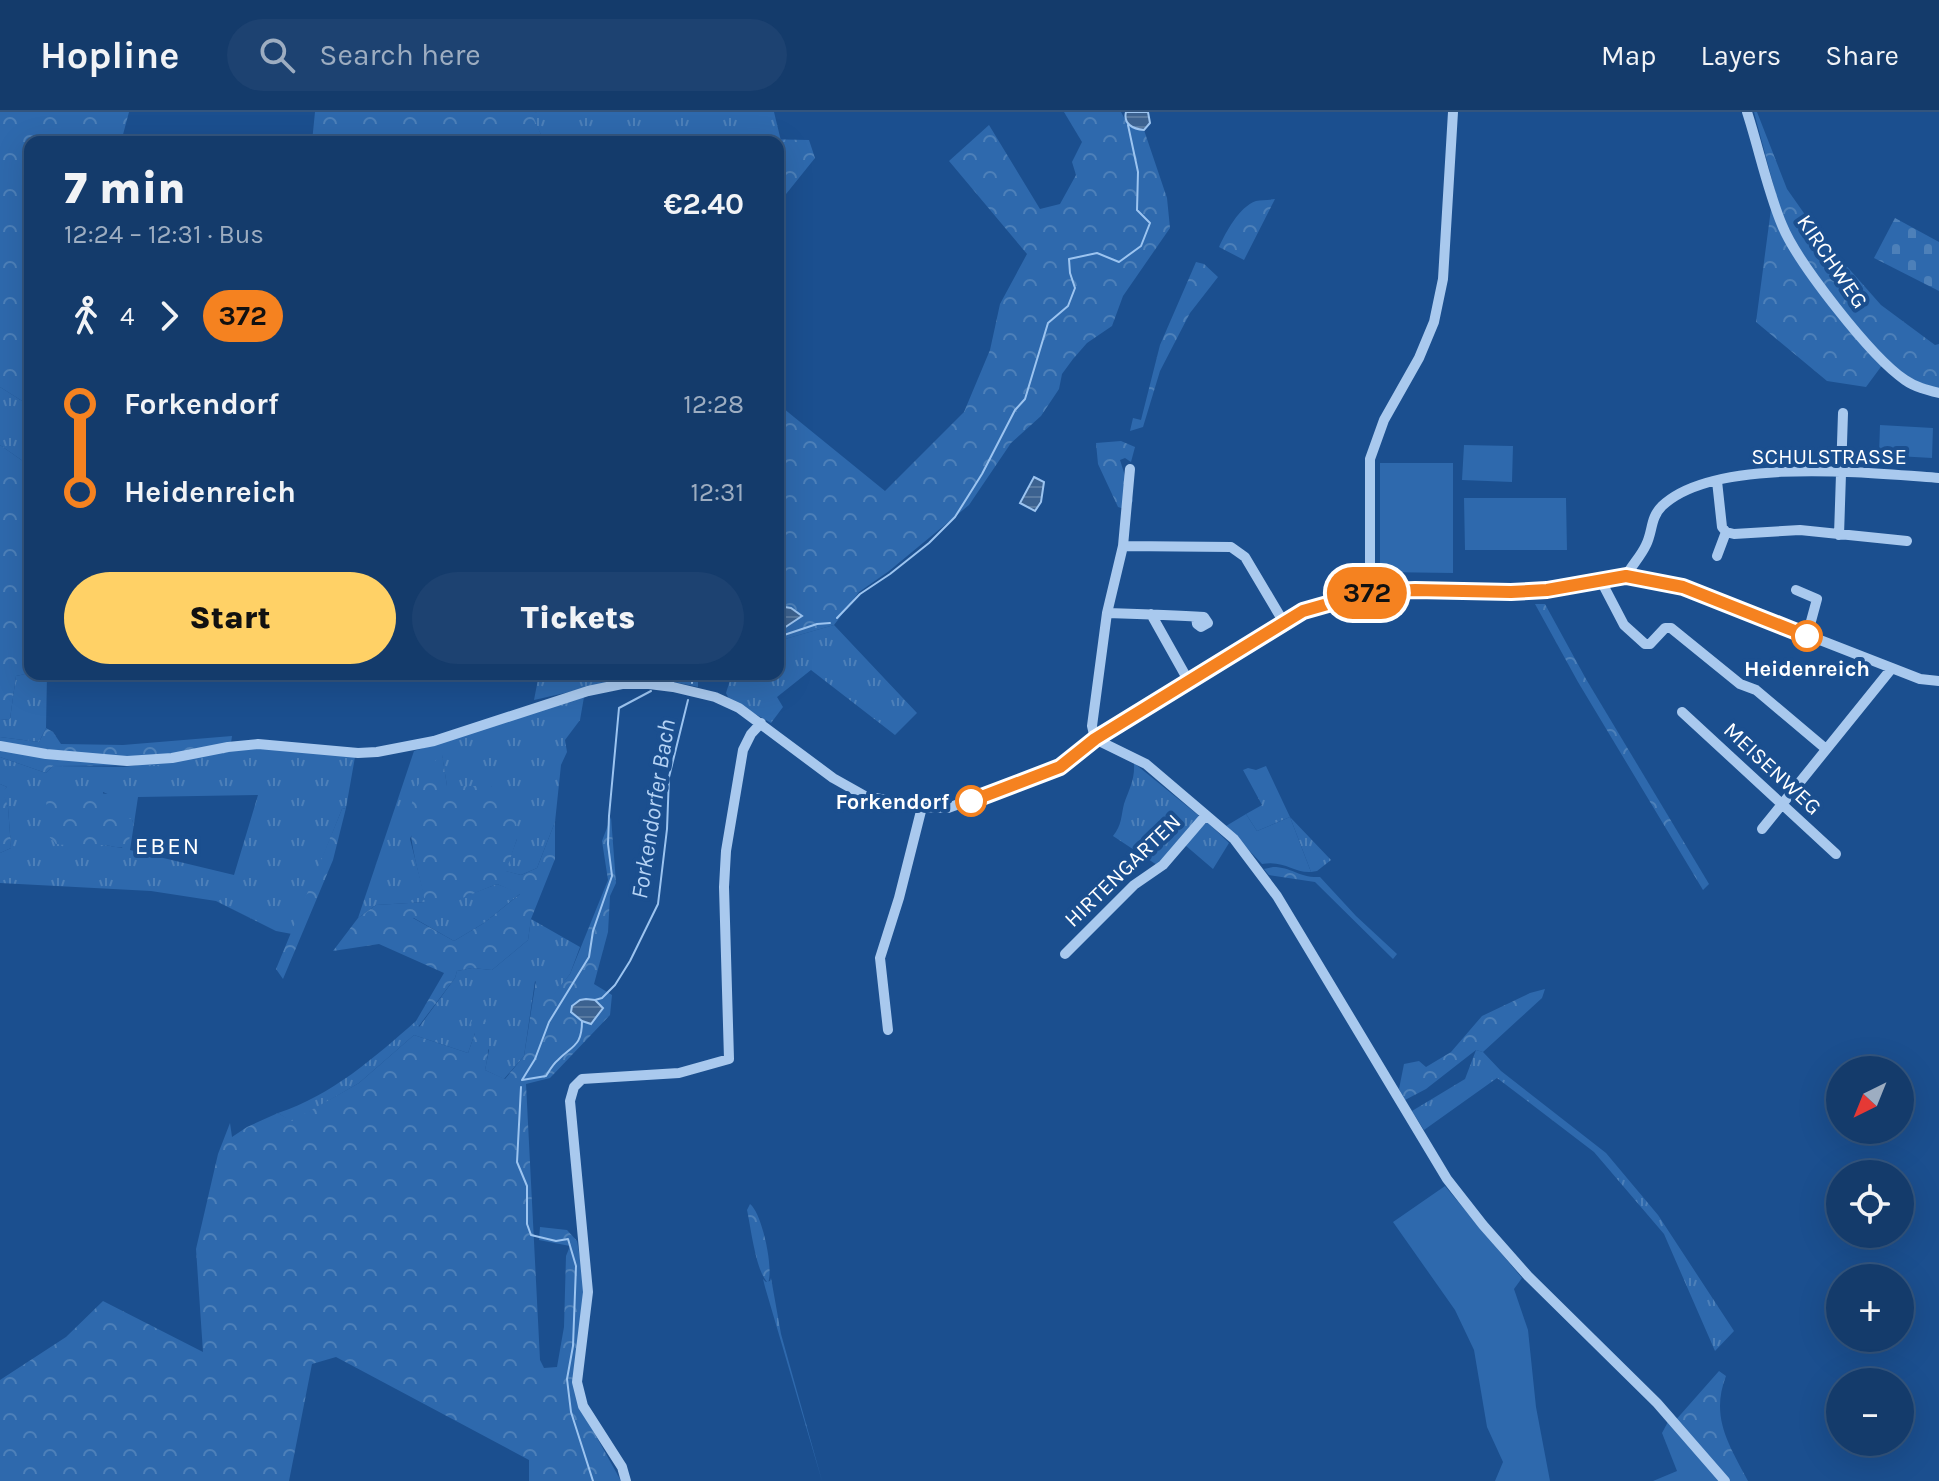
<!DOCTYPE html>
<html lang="en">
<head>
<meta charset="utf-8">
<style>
	body { margin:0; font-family:Karla,sans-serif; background:#1d4271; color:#f1f3f6; height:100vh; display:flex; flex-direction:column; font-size:30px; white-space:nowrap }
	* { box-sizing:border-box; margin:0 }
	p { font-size:26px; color:#9dadc1 }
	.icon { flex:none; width:44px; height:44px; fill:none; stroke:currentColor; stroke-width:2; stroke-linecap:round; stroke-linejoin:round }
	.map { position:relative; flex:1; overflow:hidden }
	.drawer { position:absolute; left:24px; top:24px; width:760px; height:544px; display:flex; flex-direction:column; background:#143b6b; border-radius:16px; box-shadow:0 8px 32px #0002,0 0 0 2px #33557e }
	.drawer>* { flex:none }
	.badge { padding:0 16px; border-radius:26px; font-size:28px; line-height:52px }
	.needle { width:52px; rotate:223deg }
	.controls { position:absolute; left:1826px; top:944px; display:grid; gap:16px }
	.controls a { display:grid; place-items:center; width:88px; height:88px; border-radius:50%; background:#143b6b; box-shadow:0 8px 32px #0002,0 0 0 2px #33557e; font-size:40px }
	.map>.badge { position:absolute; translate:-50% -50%; box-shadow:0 0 0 4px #fff }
	.legs { display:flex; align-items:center; gap:12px; height:88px; padding:0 40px; font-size:26px }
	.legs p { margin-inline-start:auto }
	.overview { display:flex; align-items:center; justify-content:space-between; height:136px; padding:0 40px }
	h1 { font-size:44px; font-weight:800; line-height:60px }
	.action { display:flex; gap:16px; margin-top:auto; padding:16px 40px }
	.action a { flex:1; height:92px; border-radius:48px; background:#ffd166; color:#111; font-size:32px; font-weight:800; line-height:92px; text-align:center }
	.action a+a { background:#1d4271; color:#f1f3f6 }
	ul { padding:0 40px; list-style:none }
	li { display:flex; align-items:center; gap:28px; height:88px; font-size:30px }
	li i { display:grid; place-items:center; width:12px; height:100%; margin:0 10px; background:currentColor }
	li i::after { content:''; width:20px; height:20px; margin:-10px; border:6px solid; border-radius:50%; background:#143b6b }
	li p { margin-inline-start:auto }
	li:first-child i { background:linear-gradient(#0000 50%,currentColor 0) }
	li:last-child i { background:linear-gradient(currentColor 50%,#0000 0) }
	header { display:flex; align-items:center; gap:48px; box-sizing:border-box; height:112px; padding:0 40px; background:#143b6b; border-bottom:2px solid #33557e }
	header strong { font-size:38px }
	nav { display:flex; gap:44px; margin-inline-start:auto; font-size:28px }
	.search { width:560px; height:72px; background:#1d4271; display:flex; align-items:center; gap:20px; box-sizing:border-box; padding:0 28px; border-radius:44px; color:#9dadc1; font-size:30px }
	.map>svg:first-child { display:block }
	.grass { fill:url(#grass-tufts); fill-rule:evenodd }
	.forest { fill:url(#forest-crowns); fill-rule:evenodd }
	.cemetery { fill:url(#cemetery-stones) }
	.garden { fill:#2e69ad }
	.water { fill:url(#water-rules); stroke:#9cc4f0; stroke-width:2 }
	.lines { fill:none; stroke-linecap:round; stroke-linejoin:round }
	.stream { stroke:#9cc4f0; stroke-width:2 }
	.minor { stroke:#a9c9ee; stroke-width:10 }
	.line-1-casing { stroke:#fff; stroke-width:18 }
	.line-1 { stroke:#f58220; stroke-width:12 }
	.stop-1-dot { fill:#fff; stroke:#f58220; stroke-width:4 }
	.labels { text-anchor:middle; stroke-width:8; stroke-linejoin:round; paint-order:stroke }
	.street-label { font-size:22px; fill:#fff; stroke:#1b4f8f }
	.stop-label { font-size:22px; font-weight:bold; fill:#fff; stroke:#1b4f8f }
	.water-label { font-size:24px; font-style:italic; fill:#b5d3f5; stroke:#1b4f8f }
	.neighbourhood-label { font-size:24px; letter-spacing:2px; fill:#fff; stroke:#1b4f8f }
</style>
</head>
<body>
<header>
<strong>Hopline</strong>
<div class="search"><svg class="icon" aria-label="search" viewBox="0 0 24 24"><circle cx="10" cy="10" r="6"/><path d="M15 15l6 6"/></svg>Search here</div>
<nav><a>Map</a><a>Layers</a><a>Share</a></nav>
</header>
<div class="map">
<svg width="1939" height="1369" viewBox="0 0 1939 1369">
	<defs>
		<pattern id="grass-tufts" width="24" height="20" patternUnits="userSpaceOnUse" patternTransform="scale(2)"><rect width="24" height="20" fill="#2e69ad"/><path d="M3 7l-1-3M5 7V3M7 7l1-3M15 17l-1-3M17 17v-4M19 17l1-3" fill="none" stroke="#4d80b9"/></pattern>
		<pattern id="forest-crowns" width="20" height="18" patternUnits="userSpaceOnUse" patternTransform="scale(2)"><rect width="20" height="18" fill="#2e69ad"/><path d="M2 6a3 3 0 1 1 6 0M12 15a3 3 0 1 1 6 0" fill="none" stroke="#4d80b9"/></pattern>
		<pattern id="cemetery-stones" width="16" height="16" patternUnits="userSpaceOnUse" patternTransform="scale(2)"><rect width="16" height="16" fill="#2e69ad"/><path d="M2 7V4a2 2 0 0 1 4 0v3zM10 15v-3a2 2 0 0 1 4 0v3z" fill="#4d80b9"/></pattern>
		<pattern id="water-rules" width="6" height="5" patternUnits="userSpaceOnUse" patternTransform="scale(2)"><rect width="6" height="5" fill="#3c6290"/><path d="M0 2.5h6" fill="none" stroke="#597aa1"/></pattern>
	</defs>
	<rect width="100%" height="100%" fill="#1b4f8f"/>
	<path class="grass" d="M537,0H774L781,29L758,27L755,30H551L543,27L531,1Z
		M0,275L30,294V354L0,333Z
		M834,513L917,601L895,623L811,558L777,585L783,595L771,611L729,587L726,581L732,562H778V534L785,527Z
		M30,561L47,562L46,616L39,630L0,625V608L10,607L16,564Z
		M539,562H664L660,567L622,568L534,588Z
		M584,585L580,608L565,628L567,640L561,653L555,710L537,756L521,763L505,759L517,727L491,674H447L442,643L410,727L426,790L376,793L358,806L414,639Z
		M258,635L355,645L346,696L342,697L292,822L276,819L216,789L151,779L0,771V741L11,736L8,695L2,680L7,675L0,672V645L46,661L53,654L124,655ZM103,680L121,688V706L133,708L122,736L104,733ZM258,683L234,763L130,738L138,685Z
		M1134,651L1198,703V707L1157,753L1113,724C1122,713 1121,704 1124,692C1129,677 1135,668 1134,651Z
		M1266,654L1290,705L1331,748L1317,759L1311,760L1290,705L1257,719L1246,702L1262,693L1243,658L1248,656L1256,658Z
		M1207,710L1229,731L1213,757L1185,733Z
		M497,772L521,781L484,811L454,829L412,805Z
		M531,807L580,835L570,862L553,884L535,869L524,944L504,967L485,958L489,938L475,921L468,941L414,923L359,971L292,1010L278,1001C332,983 374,946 416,909L419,915L455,866L457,859L472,856L492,858L528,828Z
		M1476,938L1483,940L1501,959L1606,1041L1658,1103L1734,1219L1715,1239L1664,1122L1594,1040L1497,966L1424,1018L1412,999L1465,967Z
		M771,1166L781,1222L822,1369L765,1175L763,1167L766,1170L770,1169Z"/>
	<path class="forest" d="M0,0H129L121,30H30V294L0,275Z
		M315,0H537L532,2L543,27L551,30H312Z
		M1064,0H1121L1128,13L1144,18L1167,86L1170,116L1123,184L1112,214L1087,231L1073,247L1062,262L1059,277L1041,304L1011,331L969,393L889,459L859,480L834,513L785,527L778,534V520L802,504L791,496L778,494V292L885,379L964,300L990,238L1000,192L1027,142L949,49L989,13L1040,97L1060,92L1076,63L1072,50L1082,30Z
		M1754,0H1757L1787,77L1820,124L1881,193L1935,233L1939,232V279L1916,273L1886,248L1866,275L1827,269L1756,210L1771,97L1779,94Z
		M758,27L809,28L815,46L778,92V30H755Z
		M1275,87L1244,148L1219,135C1226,120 1239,95 1256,89C1261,88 1269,88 1275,87Z
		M1196,150L1204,152L1218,165L1190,201L1160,259L1143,315L1130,319L1133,306L1141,308L1160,233Z
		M1121,329L1135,335L1131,350L1125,346L1120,348L1133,389L1128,398L1118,395L1098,352L1096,331Z
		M0,333L30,354V561L16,564L10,607L0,608Z
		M1535,492H1545L1586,567L1709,772L1703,778L1578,570Z
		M664,562H698V575L660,567Z
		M46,616L53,620L61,632L123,633L232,624L230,638L223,642L166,653L53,654L46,661L0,645V625L39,630Z
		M442,642L447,674H491L516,697L517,727L506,759L521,763L537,756L555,710V747L531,807L528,828L492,858L472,856L457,859L455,866L418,915L416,909L444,861L379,832L333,839L358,806L376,793L425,790C413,732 392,689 442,642ZM497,772L520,782L484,811L454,829L413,806Z
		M0,672L7,675L3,680L8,695L11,736L0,741Z
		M47,677L134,684L131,689H121V705L133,707L128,734C119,738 112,733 102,733C86,734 72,734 56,732L45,720Z
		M346,696L333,748L283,867L276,857L342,697Z
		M611,705L616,771L610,784L608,820L594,872L612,883L610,903L550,966L526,972L540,1248L544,1256L557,1255L564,1215L566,1144L570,1134L539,1128L540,1115L567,1118L577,1129L586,1179L580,1295L621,1369H529V1348L336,1245L312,1252L289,1369H0V1268L66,1225L103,1189L203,1240L196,1137L218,1042L230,1011L232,1025L247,1015L278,1001L292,1009L359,971L414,923L468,941L475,921L471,911L476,899H483C490,920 490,936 485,958L505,967L524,944L536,868L553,883L570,862L608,768L602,729Z
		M1273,755C1292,755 1299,766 1320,765L1356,804L1397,842L1393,847L1315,770L1269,763L1264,757Z
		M1545,877L1542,886L1483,940L1476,938L1426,977L1405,988L1399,977L1404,952L1419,949L1426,955L1451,940L1482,904L1530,881Z
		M750,1092C762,1101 774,1157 768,1171C756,1160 751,1116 747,1098Z
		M1719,1259L1726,1264C1710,1305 1729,1333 1748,1369H1725L1674,1310Z"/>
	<path class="cemetery" d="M1895,106L1939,130V179L1874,146Z"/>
	<path class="garden" d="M1880,313L1933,316L1932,346L1879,343Z
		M1464,333L1513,334L1512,370L1462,368Z
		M1380,351H1453V461L1380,460Z
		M1464,386H1566L1567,438H1465Z
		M1246,702L1257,719L1290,705L1311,760C1293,761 1285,748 1262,752L1226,714Z
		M1445,1074L1522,1166L1514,1177L1528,1218L1536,1295L1550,1369H1495L1503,1350L1487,1315L1474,1238L1455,1198L1393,1110Z
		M1670,1306L1725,1369H1653L1677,1359L1662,1321Z"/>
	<path class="water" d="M1126,0H1148L1150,11L1144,18C1133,17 1123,12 1126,0Z
		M1034,365L1044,370L1041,390L1035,399L1020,391Z
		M778,494L791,496L802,504L778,520Z
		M586,887L595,888L603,896L591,912L582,909L571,900L572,894L580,888Z"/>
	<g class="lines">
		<path class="stream" d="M837,506L860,482L890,462L929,431L955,405L982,362L1015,298L1025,287L1048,211L1068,194L1075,176L1070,161L1069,147L1097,141L1119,150L1141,134L1150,111L1137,98L1138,60L1128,13
			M778,528L781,524L817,512L830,511
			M668,567L678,562
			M692,571L693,562
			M595,888L602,886L615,873L630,849L658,792L667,717L669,665L688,588
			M522,968L535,947L549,910L589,845L593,819L612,764L608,732L609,704L619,596L651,579
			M522,968L546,964C549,959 553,952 558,948C573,933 582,934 582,909
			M521,975L517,1050L527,1074V1112L531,1123L556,1129L568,1127L576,1154L573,1234L567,1267L571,1300L593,1369"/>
		<path class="minor" d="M1747,0C1759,37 1767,77 1782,113C1797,150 1871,245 1905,268C1915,275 1927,278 1939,281
			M1717,369L1722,415L1726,420L1734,422L1800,418L1907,429
			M1839,423L1843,301
			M1123,434L1231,435L1245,445L1283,509
			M1717,444L1726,420
			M1626,464C1632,453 1641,444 1646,433C1653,419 1650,406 1662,394C1714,344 1870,361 1939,366
			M1600,467L1624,513L1645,532H1650L1665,516H1671L1740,572L1756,578L1826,637
			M1796,478L1817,487L1807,524
			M1370,480V347L1384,308L1419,246L1434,210L1443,167L1453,0
			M1107,501C1140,502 1172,503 1204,505L1208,511L1201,515L1197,512L1196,505
			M1151,502L1188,568
			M1682,600L1836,742
			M1095,627L1146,652L1206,703L1234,727L1277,784L1447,1067L1483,1113L1528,1164L1657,1291L1725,1369
			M1095,627L1092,614L1107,501L1123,434L1130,357
			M0,634L46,642L127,649L172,646L228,635L258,632L358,641L377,640L434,629L588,579L622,572H649L673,575L715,585L739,596L833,666L865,684L922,695L948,696L1060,655L1095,627L1217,550L1283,509L1329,490L1383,479L1511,480L1547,478L1626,464L1683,475L1710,485L1920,567L1939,569
			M1762,717L1892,556
			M1065,842L1134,773L1163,753L1206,703
			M888,918L880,846L899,786L922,695
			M626,1369L622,1355L583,1294L577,1270L588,1180L570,989L574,975L582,967L679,961L729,947L724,775L726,739L743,638L751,622L761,611"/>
	</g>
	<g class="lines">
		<defs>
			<path id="line-1" d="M971,689L1060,655L1095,627L1303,499L1370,480L1415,478L1511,480L1547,478L1626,464L1683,475L1807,524"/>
		</defs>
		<use href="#line-1" class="line-1-casing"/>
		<use href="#line-1" class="line-1"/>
	</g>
	<g class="stop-1-dot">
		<circle cx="1807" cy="524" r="14"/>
		<circle cx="971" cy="689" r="14"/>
	</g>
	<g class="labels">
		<g class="street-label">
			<text transform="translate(1833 149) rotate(56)" y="8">KIRCHWEG</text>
			<text x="1829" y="352">SCHULSTRASSE</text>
			<text transform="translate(1773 656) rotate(43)" y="8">MEISENWEG</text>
			<text transform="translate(1122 758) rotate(-44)" y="8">HIRTENGARTEN</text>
		</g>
		<g class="stop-label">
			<text x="1807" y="564">Heidenreich</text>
			<text x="949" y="697" text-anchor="end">Forkendorf</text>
		</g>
		<g class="water-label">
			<text transform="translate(653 697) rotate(-81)" y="8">Forkendorfer Bach</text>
		</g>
		<g class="neighbourhood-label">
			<text x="168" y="742">EBEN</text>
		</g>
	</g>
</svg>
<div class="controls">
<a><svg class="needle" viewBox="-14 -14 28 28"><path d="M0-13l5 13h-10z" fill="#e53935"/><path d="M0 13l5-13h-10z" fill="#9dadc1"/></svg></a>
<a><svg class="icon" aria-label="locate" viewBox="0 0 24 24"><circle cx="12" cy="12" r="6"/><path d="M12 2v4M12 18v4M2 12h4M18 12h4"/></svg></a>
<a>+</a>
<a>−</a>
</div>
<b class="badge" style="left:1367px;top:481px;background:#f58220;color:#111">372</b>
<section class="drawer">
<div class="overview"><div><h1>7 min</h1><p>12:24 – 12:31 · Bus</p></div><b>€2.40</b></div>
<div class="legs"><svg class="icon" aria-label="walk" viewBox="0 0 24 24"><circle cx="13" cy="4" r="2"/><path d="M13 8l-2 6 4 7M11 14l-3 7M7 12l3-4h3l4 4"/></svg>4<svg class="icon" aria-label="forward" viewBox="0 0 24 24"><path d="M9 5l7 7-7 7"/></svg><b class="badge" style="background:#f58220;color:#111">372</b></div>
<ul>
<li><i style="color:#f58220"></i><b>Forkendorf</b><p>12:28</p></li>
<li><i style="color:#f58220"></i><b>Heidenreich</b><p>12:31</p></li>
</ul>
<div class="action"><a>Start</a><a>Tickets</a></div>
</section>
</div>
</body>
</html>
